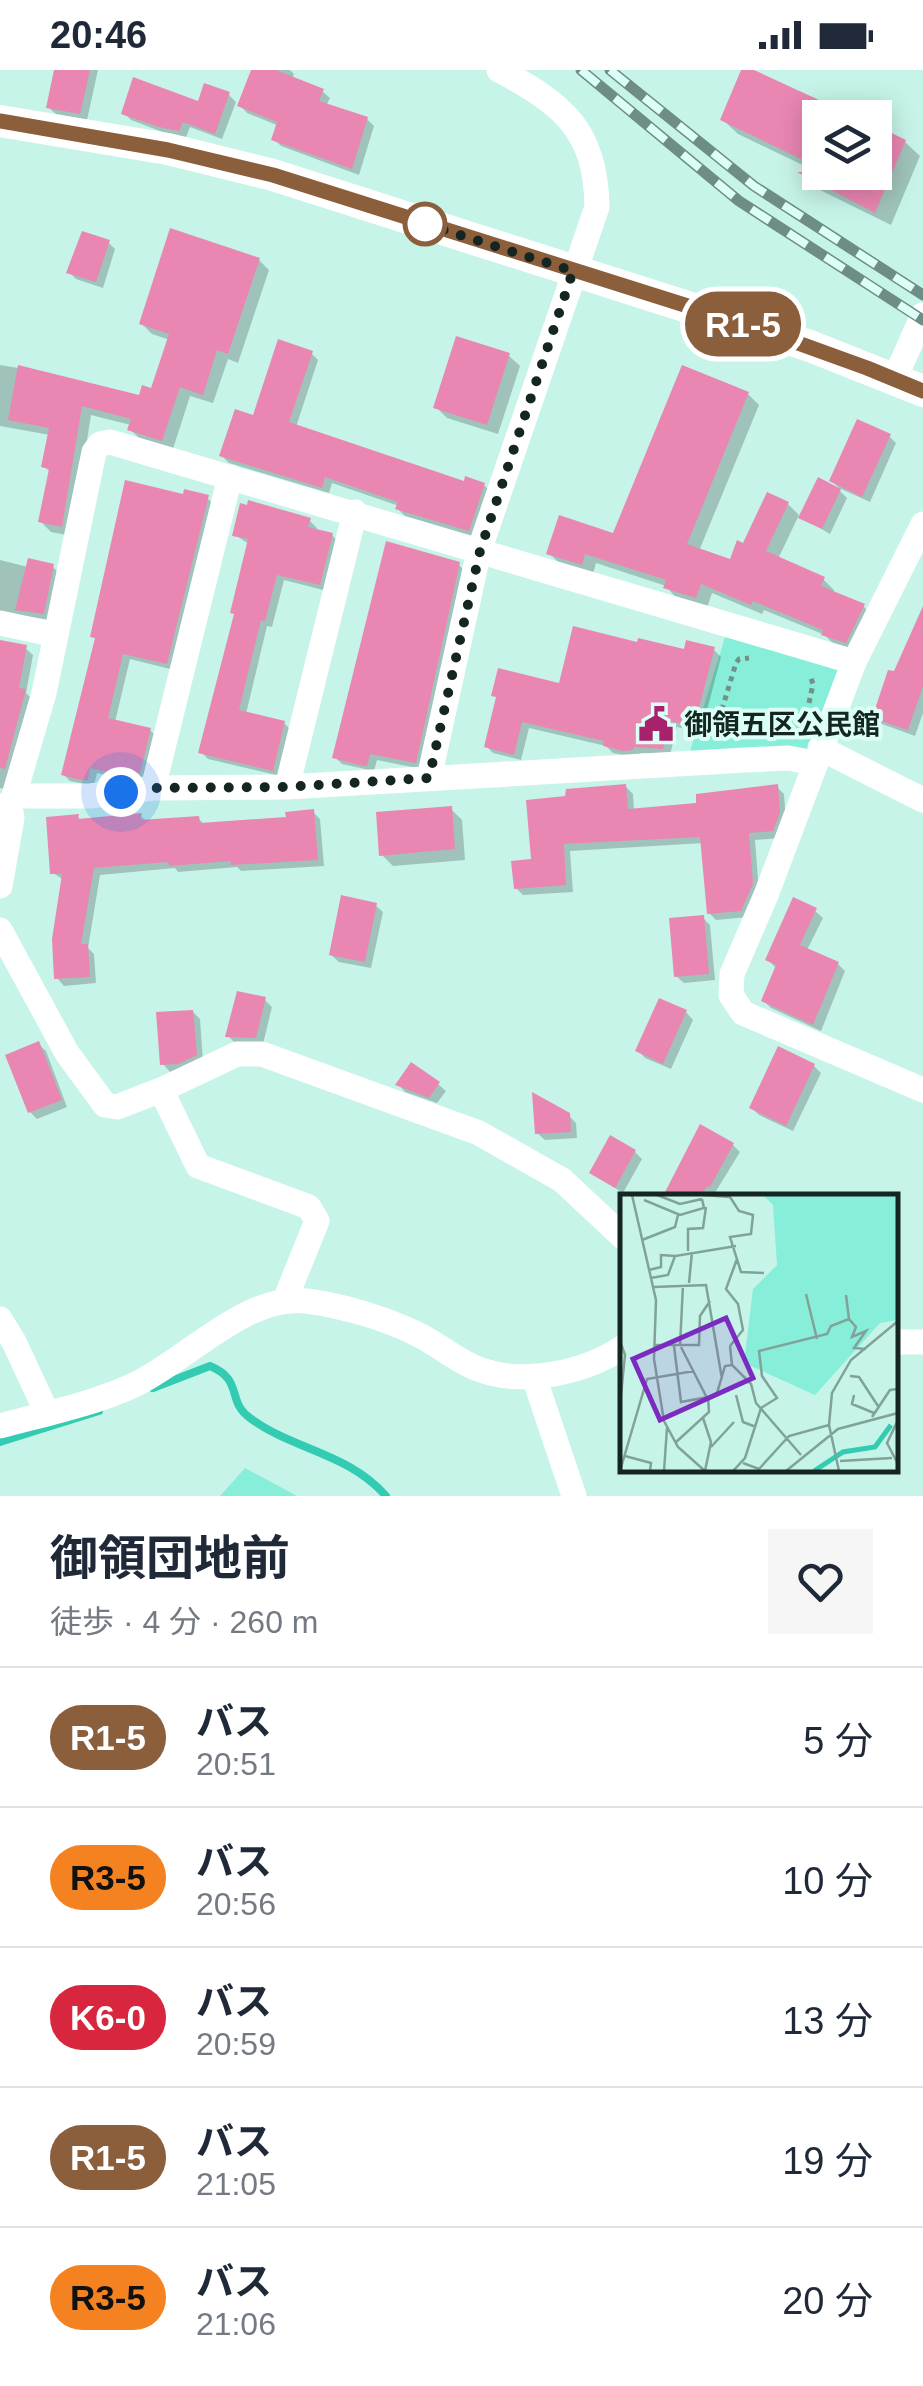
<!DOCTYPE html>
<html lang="ja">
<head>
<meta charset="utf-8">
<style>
	body { margin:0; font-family:Helvetica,"Noto Sans JP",sans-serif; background:#f6f6f7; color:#1f2937; height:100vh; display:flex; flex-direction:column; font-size:38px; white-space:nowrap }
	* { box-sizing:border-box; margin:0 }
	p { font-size:32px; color:#747a83 }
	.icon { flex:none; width:55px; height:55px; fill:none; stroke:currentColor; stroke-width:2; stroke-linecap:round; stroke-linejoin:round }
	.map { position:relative; height:1426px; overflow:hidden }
	.drawer { display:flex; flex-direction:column; background:#fff; flex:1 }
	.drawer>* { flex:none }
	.badge { padding:0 20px; border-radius:32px; font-size:35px; line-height:65px }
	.buttons { position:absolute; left:802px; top:30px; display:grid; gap:20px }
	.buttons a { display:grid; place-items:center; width:90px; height:90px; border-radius:0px; background:#fff; box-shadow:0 5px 25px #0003; font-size:50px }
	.you { position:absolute; width:50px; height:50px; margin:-25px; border:8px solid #fff; border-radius:50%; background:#1a73e8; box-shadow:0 0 0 15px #1a73e833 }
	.map>.badge { position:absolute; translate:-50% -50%; box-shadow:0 0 0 5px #fff }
	.round { display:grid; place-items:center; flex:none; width:105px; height:105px; border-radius:0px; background:#f6f6f7 }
	.headline { display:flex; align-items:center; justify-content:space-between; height:170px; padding:0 50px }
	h1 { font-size:48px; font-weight:700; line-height:75px }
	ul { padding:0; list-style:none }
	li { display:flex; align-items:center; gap:30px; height:140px; padding:0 50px; border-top:2px solid #e0e1e3 }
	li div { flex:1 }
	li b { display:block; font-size:38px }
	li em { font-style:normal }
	li .badge { min-width:110px; font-weight:700; text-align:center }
	.status { display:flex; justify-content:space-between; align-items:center; height:70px; padding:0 50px; background:#fff; direction:ltr }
	.status svg { height:28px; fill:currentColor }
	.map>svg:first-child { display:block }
	.green { fill:#87efd9 }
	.shadow { fill:#0003 }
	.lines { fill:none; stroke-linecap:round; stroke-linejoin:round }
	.stream { stroke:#33ccb2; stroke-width:8 }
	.building { fill:#e987b2 }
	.path { stroke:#719189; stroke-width:5; stroke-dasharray:5 5; stroke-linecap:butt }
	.minor { stroke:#fff; stroke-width:25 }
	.major { stroke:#fff; stroke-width:32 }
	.rail-casing { stroke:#6e8d85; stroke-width:11 }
	.rail { stroke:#dbfff6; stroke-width:8; stroke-dasharray:22; stroke-linecap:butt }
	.line-casing { stroke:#fff; stroke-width:22 }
	.line { stroke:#8b5e3c; stroke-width:15 }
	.walk { stroke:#152622; stroke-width:10; stroke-dasharray:0 18 }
	.stop-dot { fill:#fff; stroke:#8b5e3c; stroke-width:5 }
	.labels { text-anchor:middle; stroke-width:8; stroke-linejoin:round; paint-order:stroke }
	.poi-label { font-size:28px; font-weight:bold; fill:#152622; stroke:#dbfff6; text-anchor:start }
	.inset-river { fill:none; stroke:#33ccb2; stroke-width:5 }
	.inset-road { fill:none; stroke:#80a299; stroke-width:2.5 }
	.view { fill:#7b2cbf; fill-opacity:0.15; stroke:#7b2cbf; stroke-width:5 }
	.inset-edge { fill:none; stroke:#152622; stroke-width:5 }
</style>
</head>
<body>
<div class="status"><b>20:46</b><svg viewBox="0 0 49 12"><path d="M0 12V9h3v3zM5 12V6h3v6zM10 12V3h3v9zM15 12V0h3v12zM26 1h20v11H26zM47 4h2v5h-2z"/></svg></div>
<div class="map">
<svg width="923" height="1426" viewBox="0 0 923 1426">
	<rect width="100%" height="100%" fill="#c7f4e9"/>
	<path class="green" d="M725,567L840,598L808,680L690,681Z
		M245,1398L297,1426H220Z"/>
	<path class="shadow" d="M57,0H98L87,50L56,44L48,37Z
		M254,0H290L294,4L292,9L322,21L330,28L326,36L367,49L374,56L359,105L281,76L274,69L279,56L247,43L240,35Z
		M744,0L820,48V102H875V58L905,72L920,86L891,155L818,119L804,104L807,97L738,64L723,50Z
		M229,25L236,32L222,69L190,57L186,67L168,64L131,50L124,43L199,34Z
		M108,172L115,179L103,218L76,209L69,202Z
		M259,190L269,200L238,293L228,289L213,333L190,326L173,379L140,369L130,359L131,355L91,345L72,466L51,462L41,452L51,403L44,396L50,365L0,356V295L49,303L140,328L153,321L170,270L152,264L142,254Z
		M311,283L318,290L296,357L465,414L484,415L491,422L476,467L405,446L398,439L399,436L332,413L329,423L229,393L222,386Z
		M508,285L520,296L498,364L447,348L436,337Z
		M748,324L759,335L699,481L731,492L788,434L799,445L778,489L823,509L834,520L833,523L863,536L874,547L857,582L835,576L825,565L764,540L762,544L712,523L707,538L677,529L666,516L596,493L593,504L560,494L549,483L615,466Z
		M889,366L896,373L870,432L839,418L832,411Z
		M840,421L847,428L830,464L801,447Z
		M184,427L207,428L215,435L174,600L130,589L115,652L150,660L157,667L147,710L132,712L97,703L94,716L70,711L63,704L97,570L93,566Z
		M310,451L317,458L316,461L332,465L339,473L327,521L284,510L272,557L267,556L246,644L284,653L291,660L280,706L208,689L201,682L236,545L249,474L235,465Z
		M0,490L28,497H53L60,504L51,550L4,543L0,546Z
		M459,495L466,502L422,699L377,690L374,701L342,694L335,687Z
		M923,542V643L915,666L882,654L875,647Z
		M0,572L25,578L33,585L26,623L32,629L7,720L0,718Z
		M639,575L686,582L714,580L721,587L701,663L677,657L670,685L641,683L640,687H632L613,683L606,676L529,658L521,690L493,683L486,676L498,629L494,625L560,616Z
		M625,716L633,724L634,741L699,735L777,717L784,724L786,751L780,768L755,770L759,822L748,847L716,850L709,843L704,773L570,781L573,822L523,825L516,818L534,791Z
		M451,739L462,750L465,790L393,796L382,785Z
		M313,742L320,749L324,796L241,801L237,797L178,802L175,798L100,805L88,878L94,884L96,913L64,916L57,908L64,810L53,803L78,747L82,751L141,746L147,752L198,748L205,755L288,749Z
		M375,835L383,842L371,898L339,892L331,885Z
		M815,841L823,848L807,880L838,894L845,901L821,961L771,938L764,931L777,899L768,890Z
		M703,848L710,855L715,910L684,913L676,906Z
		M265,930L272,937L263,974L235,973L228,966Z
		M193,942L200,949L203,992L186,1000L170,1002L163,994Z
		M686,942L693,950L671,999L645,988L638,980Z
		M38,974L46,981L67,1037L37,1049L30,1042Z
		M814,996L821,1003L793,1061L759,1045L752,1038Z
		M438,1014L446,1021L437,1033L405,1022L399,1015Z
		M568,1045L576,1053L577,1068L545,1070L537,1063Z
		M733,1075L740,1082L713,1126H665Z
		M635,1082L642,1089L623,1123L592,1103Z"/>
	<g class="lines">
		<path class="stream" d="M153,1318L210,1296C244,1310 226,1331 250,1348C293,1380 349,1383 386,1426
			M0,1372L99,1341"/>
	</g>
	<path class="building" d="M54,0H90L80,44L46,38Z
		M251,0H276L324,19L319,31L368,47L352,99L271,70L277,52L237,36Z
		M741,0H754L858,48H820V98L720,50Z
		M133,7L198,31L204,13L230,22L215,64L183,52L179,61L159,57L121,44Z
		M875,55L906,70L875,143L797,102H875Z
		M170,158L260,188L228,284L217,280L203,325L180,317L162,371L127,360L131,349L82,336L62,457L38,452L49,399L41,397L49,358L8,350L18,295L139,325L142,315L151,318L169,264L139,254Z
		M82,161L110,170L96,212L66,203Z
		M456,266L510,283L487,355L433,338Z
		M278,269L313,281L289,352L464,411L465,406L485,413L469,461L395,439L398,432L325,407L322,418L219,386L235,339L253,345Z
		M682,295L749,322L687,474L730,489L737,470L743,473L767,422L789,432L766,481L825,507L821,516L865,534L846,573L821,565L823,560L753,531L751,535L701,514L696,528L663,518L666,510L585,484L582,495L546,484L559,445L613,463Z
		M857,349L891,364L862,427L829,411Z
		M818,407L841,419L822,459L798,448Z
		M125,410L183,424L184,419L209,425L167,594L123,584L108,648L151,658L140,703L123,705L90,698L88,710H80L61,705L95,568L90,567Z
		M248,430L311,448L308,457L333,463L320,515L277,505L265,551L261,550L239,640L285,651L273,701L198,683L234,544L230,543L248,469L232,466L240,433L247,435Z
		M386,471L460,492L416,693L370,684L367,696H364L332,688Z
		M28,488L54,494L44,544L15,540Z
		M923,536V616L908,660L872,648L888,600L894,601Z
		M573,556L637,572L638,568L684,579L686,570L715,577L694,657L670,651L663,679L634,677L633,680L623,681L603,676L604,671L522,652L514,685L484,677L496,627L491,626L498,598L559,613Z
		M0,570L27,575L19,618L26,619L5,699L0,698Z
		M626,714L628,739L696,733V724L778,714L780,743L773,761L749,763L753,814L741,841L707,844L700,767L564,774L566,815L514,819L511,791L531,789L526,730L565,726L566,719Z
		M452,736L455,779L379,786L376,742Z
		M314,739L318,790L231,795V791L169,796L168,792L94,798L81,874H88L90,907L54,909L52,869L62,804H50L46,747L79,744L78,749L142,743L140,750L199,746L200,753L286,747L285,742Z
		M341,825L377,833L365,892L329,885Z
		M793,827L817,838L800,875L839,892L813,955L761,931L776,895L765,890Z
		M704,845L709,904L674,907L669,848Z
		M237,921L266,927L256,968L225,967Z
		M659,928L687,940L663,994L635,981Z
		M193,940L197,985L178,994L160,995L156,942Z
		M39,971L62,1030L28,1043L5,985Z
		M778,976L815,994L786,1056L749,1038Z
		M411,992L440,1012L429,1028L395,1015Z
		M532,1022L570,1043L571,1062L535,1064Z
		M700,1054L734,1073L710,1117L707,1116L701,1126H663Z
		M610,1065L636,1080L615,1118L589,1103Z"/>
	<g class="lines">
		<path class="path" d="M809,633L813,614L810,605
			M724,665L716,659L736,593L739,589L749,588"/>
		<path class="minor" d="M895,308L923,245
			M923,454L854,592L766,825L732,904L731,925L743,943L923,1020
			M0,553L56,565
			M820,678L923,730
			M429,708L479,481L597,137C596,60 563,34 499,0
			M287,717L355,442
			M153,718L230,407
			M14,726H90L153,718L287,717L745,690L788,688L815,693
			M0,736L10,739L12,748L0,816
			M10,739L44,623L94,382L100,374L110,372L854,592
			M0,860L67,983L105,1035L117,1037L161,1020L198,1096L309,1137L317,1151L285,1230
			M161,1020L237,984H262L479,1063L562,1110L623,1167
			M0,1249L14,1272L47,1343
			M896,1272H923
			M534,1307L574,1426
			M0,1356C44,1344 90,1335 132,1316C185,1292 246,1223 307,1231C343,1236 385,1248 417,1264C440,1275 460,1294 484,1301C527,1315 586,1302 623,1277"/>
		<path class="major" d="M0,51L168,79L273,105L810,276L923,321"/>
		<defs>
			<path id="rail" d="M581,0L739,131L923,250
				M610,0L754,116L923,225"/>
		</defs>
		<use href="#rail" class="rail-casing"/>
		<use href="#rail" class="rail"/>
	</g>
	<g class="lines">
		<defs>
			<path id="line" d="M0,51L168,80L273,105L751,256L867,298L923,321"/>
		</defs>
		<use href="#line" class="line-casing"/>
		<use href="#line" class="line"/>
		<path class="walk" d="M121,722L153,718L286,717L429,708L480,481L573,201L425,154"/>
	</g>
	<defs>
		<symbol id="civic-bare" viewBox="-9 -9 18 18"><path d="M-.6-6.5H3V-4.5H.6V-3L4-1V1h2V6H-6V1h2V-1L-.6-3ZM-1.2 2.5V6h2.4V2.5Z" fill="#a7216b" stroke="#dbfff6" stroke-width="2.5" paint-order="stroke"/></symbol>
	</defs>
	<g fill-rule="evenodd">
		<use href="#civic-bare" x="631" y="629" width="50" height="50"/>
	</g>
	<circle class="stop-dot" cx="425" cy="154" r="20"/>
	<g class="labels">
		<g class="poi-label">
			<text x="684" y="664">御領五区公民館</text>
		</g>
	</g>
	<g transform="translate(620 1124)">
		<rect width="278" height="278" fill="#c7f4e9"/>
		<path d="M143,1H277V126L260,129L195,201L124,169L133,95L157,71L153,11Z" fill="#87efd9"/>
		<path class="inset-river" d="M194,277L223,258L255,253L271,231"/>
		<path class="inset-road" d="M12,1L36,106L34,165L44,227L58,253L85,277M37,1L60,10L82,5M83,1L110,3L119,17L133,21L131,40L110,43L121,78L144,79M24,6L60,21L84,14L82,5M22,46L55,33L58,21M68,57V35L83,34L86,13M29,76L41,73V61L55,62M31,84L48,81L55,62L116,52M69,89L72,58M34,93L86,91L102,185M186,100L197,145M229,125L236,133L232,143L246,137L234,154L246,155M0,147L5,161L0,211M34,151H79L80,122L90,107M54,152L61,208L88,203M60,152L63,91M110,152L112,171L131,190L136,209L181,261M110,152L123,136L118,110L106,95L117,65M61,153L87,204M230,182L239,183L258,212M116,201L123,228L136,233M234,201L232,210L254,219M252,223L270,196L278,195M83,224L91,248L85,277M278,226L267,249L278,270M55,249L89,218L88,203L97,199L105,172L112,171M91,253L114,228M5,262L31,269L30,277M220,267L272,264M123,269L139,275L169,242L209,231M0,277L27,185L74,177M44,277L47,234M113,277L125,264L141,214L157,204L142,182L139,157L207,140L211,132L229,125L226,101M166,277L218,235L278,219M219,277L209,231L212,199L231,166L278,127"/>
		<path class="view" d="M106,124L133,184L40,226L13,165Z"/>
		<rect width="278" height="278" class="inset-edge"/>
	</g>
</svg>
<div class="buttons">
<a><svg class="icon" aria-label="layers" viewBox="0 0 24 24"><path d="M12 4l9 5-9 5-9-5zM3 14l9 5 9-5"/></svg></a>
</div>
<div class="you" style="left:121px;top:722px"></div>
<b class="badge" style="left:743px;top:254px;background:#8b5e3c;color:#fff">R1-5</b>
</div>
<section class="drawer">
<div class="headline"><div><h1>御領団地前</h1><p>徒歩 · 4 分 · 260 m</p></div><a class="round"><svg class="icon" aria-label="heart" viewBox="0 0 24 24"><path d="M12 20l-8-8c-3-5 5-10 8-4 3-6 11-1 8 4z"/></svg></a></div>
<ul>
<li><span class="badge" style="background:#8b5e3c;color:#fff">R1-5</span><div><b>バス</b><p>20:51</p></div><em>5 分</em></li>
<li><span class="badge" style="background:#f58220;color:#111">R3-5</span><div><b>バス</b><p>20:56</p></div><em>10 分</em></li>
<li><span class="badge" style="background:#d7263d;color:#fff">K6-0</span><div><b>バス</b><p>20:59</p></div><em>13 分</em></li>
<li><span class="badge" style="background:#8b5e3c;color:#fff">R1-5</span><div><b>バス</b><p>21:05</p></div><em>19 分</em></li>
<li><span class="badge" style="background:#f58220;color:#111">R3-5</span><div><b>バス</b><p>21:06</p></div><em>20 分</em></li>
</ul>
</section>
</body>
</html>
